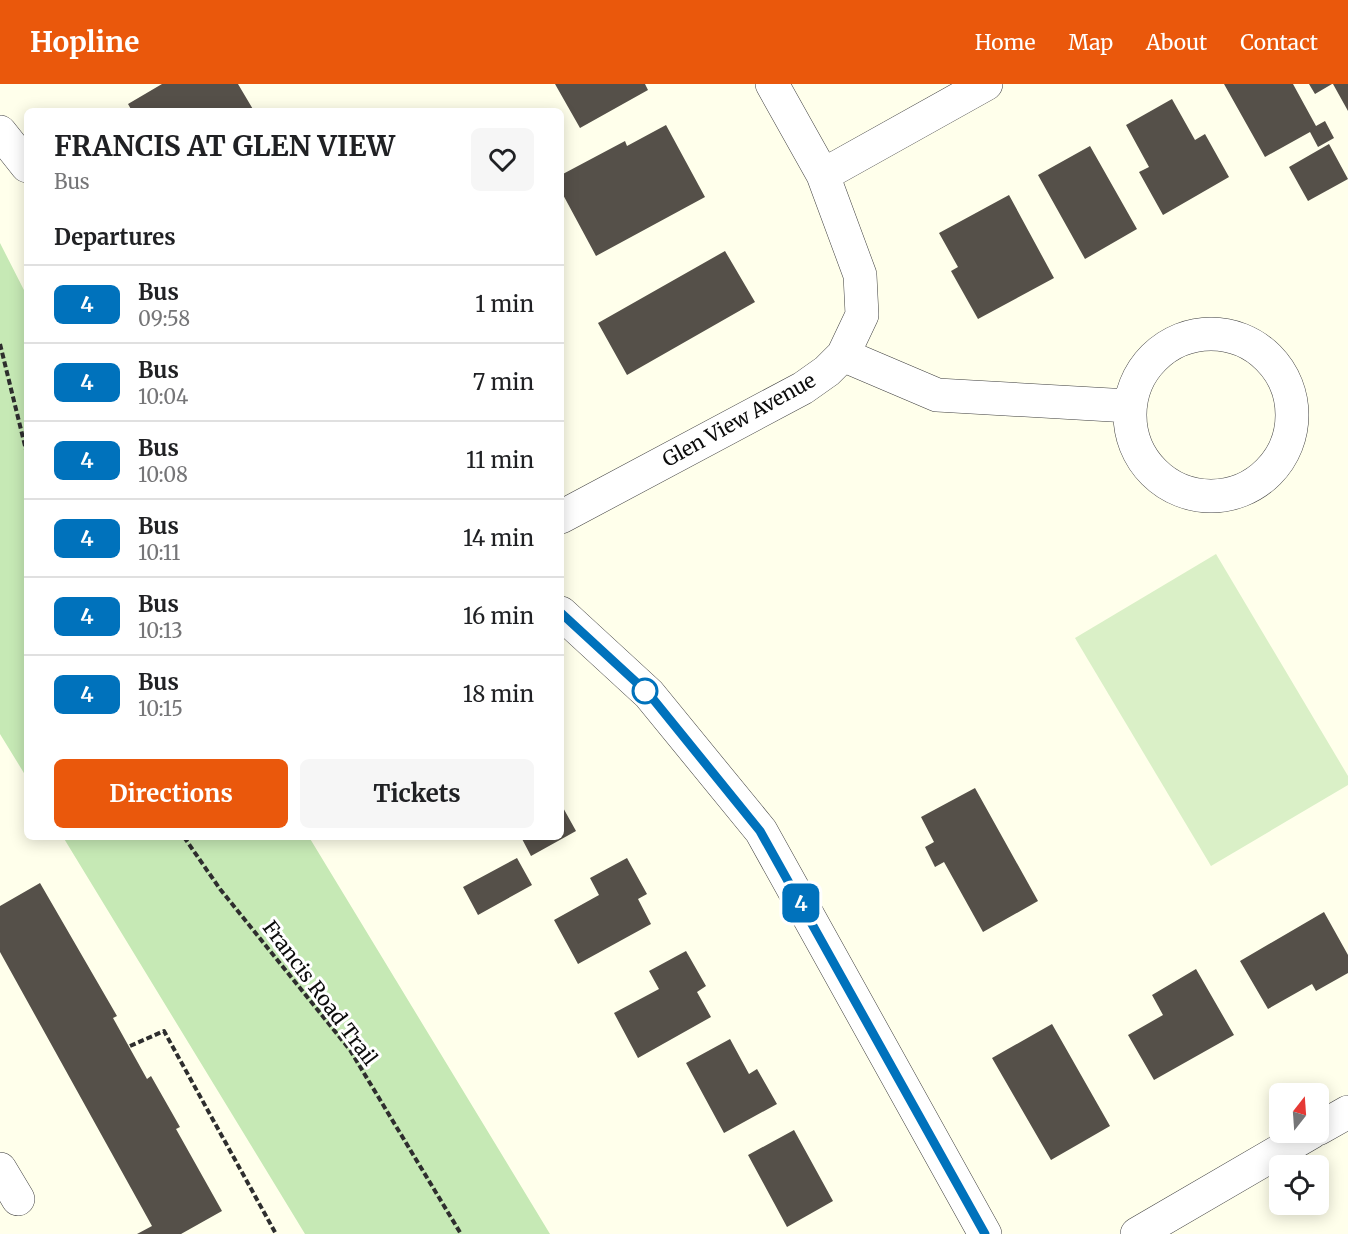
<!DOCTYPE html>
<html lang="en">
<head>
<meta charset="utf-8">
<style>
	body { margin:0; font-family:Merriweather,serif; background:#f6f6f6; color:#202124; height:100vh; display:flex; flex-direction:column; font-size:22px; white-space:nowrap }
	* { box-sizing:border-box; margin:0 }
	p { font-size:20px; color:#757577 }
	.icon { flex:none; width:33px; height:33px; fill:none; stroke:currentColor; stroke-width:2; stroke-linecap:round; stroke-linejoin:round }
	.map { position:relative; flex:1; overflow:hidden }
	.panel { position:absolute; left:24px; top:24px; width:540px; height:732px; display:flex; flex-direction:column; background:#fff; border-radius:9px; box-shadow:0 3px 15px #0003 }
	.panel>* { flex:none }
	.badge { padding:0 12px; border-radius:9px; font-size:21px; line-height:39px }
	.needle { width:39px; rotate:17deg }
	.buttons { position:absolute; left:1269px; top:999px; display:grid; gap:12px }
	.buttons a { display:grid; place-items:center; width:60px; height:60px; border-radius:9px; background:#fff; box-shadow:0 3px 15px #0003; font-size:30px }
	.map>.badge { position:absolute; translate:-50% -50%; box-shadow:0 0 0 3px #fff }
	h2 { padding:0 30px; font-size:22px; line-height:54px }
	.round { display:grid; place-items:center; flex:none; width:63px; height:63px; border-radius:9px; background:#f6f6f6 }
	.summary { display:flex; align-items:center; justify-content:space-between; height:102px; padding:0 30px }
	h1 { font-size:28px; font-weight:700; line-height:45px }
	.primary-button { display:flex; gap:12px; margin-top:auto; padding:12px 30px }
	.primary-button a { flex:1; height:69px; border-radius:9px; background:#ea580c; color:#fff; font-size:24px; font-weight:700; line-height:69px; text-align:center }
	.primary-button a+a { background:#f6f6f6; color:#202124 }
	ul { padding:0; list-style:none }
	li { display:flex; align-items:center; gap:18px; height:78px; padding:0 30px; border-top:2px solid #e0e0e0 }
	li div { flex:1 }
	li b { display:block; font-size:22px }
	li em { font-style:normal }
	li .badge { min-width:66px; font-weight:700; text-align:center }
	header { display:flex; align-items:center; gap:36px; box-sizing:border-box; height:84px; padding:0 30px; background:#ea580c; color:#fff }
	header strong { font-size:28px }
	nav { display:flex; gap:33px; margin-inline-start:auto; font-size:21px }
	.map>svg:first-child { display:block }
	.green { fill:#c6e9b5 }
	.pitch { fill:#daf0c7 }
	.building { fill:#555049 }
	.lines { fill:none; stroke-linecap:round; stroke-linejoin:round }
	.minor-casing { stroke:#3f3f3f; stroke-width:34 }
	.path { stroke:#2e2e2e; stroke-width:4; stroke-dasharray:6 3; stroke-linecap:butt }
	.minor { stroke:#fff; stroke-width:33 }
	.line-casing { stroke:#fff; stroke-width:14 }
	.line { stroke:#0072bc; stroke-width:9 }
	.stop-dot { fill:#fff; stroke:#0072bc; stroke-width:3 }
	.labels { text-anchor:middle; stroke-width:6; stroke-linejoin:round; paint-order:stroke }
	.street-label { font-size:20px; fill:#0c0c0c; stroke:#fff }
</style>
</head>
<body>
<header>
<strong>Hopline</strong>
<nav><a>Home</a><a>Map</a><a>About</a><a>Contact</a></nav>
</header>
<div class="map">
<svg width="1348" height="1150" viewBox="0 0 1348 1150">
	<rect width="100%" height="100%" fill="#ffffeb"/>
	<path class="green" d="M0,159L27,212V694L0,650Z
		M63,753H309L550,1150H305Z"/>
	<path class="pitch" d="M1216,470L1348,692V701L1211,782L1075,554Z"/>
	<path class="building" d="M162,0H238L254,27H132L128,20Z
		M555,0H645L648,6L580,44Z
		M1224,0H1293L1316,42L1325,37L1334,54L1318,63L1310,48L1265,73Z
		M1309,0H1332L1315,10Z
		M1333,0H1348V27Z
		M1172,15L1195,56L1205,50L1229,93L1163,131L1139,88L1149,83L1126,41Z
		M666,41L705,113L596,172L561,107V91L625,57L627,62Z
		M1329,60L1348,95L1308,117L1289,83Z
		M1090,62L1137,145L1085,175L1038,91Z
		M1009,111L1054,194L978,235L951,187L958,183L939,149Z
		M725,167L755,218L627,291L598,239Z
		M975,704L1038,817L983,848L944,778L935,783L925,763L934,758L921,733Z
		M561,720L576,747L531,772L521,753H561Z
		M517,774L532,801L478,831L463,803Z
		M627,774L647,810L638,815L651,840L578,880L554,836L599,811L590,794Z
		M40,799L117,932L113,934L147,995L151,992L180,1043L176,1045L222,1127L181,1150H137L152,1142L0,868V822Z
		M1324,828L1348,871V889L1316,907L1312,900L1268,925L1240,877Z
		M686,867L706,902L697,908L711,933L638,974L614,929L659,905L649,887Z
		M1196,885L1234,951L1154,996L1128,951L1163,931L1152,911Z
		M1052,940L1110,1042L1051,1076L992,974Z
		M730,955L749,990L757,985L777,1020L724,1049L686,979Z
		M794,1046L833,1117L787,1143L748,1071Z"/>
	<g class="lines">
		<defs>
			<path id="minor" d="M0,48L27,82
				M823,91L986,0
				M1130 331a81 81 0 1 1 162 0a81 81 0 1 1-162 0Z
				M843,271L937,311L1129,322
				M561,433L803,304L827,287L843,271L862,231L860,191L823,91L772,0
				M561,529L649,610L761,747L985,1150
				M1318,1045L1348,1028
				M0,1085L18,1115
				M1137,1150L1312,1048"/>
		</defs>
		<use href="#minor" class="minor-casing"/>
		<path class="path" d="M0,260L27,370
			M184,753L220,805L350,966L461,1150
			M130,962L164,947L276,1150"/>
		<use href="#minor" class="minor"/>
	</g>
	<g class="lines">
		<defs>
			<path id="line" d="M561,529L649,610L760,747L985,1150"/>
		</defs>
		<use href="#line" class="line-casing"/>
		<use href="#line" class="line"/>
	</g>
	<circle class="stop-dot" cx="645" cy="607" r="12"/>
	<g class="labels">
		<g class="street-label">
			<text transform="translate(739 336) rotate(-29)" y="7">Glen View Avenue</text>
			<text transform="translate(320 909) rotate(53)" y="7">Francis Road Trail</text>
		</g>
	</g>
</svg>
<div class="buttons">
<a><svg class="needle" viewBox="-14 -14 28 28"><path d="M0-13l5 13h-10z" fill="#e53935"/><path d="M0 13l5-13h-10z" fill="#757577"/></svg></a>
<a><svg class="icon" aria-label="locate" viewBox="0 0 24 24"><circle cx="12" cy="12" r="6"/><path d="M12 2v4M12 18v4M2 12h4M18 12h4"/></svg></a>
</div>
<b class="badge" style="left:801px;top:819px;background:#0072bc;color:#fff">4</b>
<section class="panel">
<div class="summary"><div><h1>FRANCIS AT GLEN VIEW</h1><p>Bus</p></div><a class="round"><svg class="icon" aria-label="heart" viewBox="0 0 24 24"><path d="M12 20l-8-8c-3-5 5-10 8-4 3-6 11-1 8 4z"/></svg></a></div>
<h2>Departures</h2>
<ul>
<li><span class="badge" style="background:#0072bc;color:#fff">4</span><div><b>Bus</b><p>09:58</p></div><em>1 min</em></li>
<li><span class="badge" style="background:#0072bc;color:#fff">4</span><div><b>Bus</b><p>10:04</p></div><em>7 min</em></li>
<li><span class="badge" style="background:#0072bc;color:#fff">4</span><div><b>Bus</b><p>10:08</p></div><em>11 min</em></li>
<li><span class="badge" style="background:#0072bc;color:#fff">4</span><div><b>Bus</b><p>10:11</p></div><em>14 min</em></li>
<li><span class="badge" style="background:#0072bc;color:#fff">4</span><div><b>Bus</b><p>10:13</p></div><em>16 min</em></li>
<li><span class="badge" style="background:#0072bc;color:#fff">4</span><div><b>Bus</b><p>10:15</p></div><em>18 min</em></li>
</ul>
<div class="primary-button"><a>Directions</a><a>Tickets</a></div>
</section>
</div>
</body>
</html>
